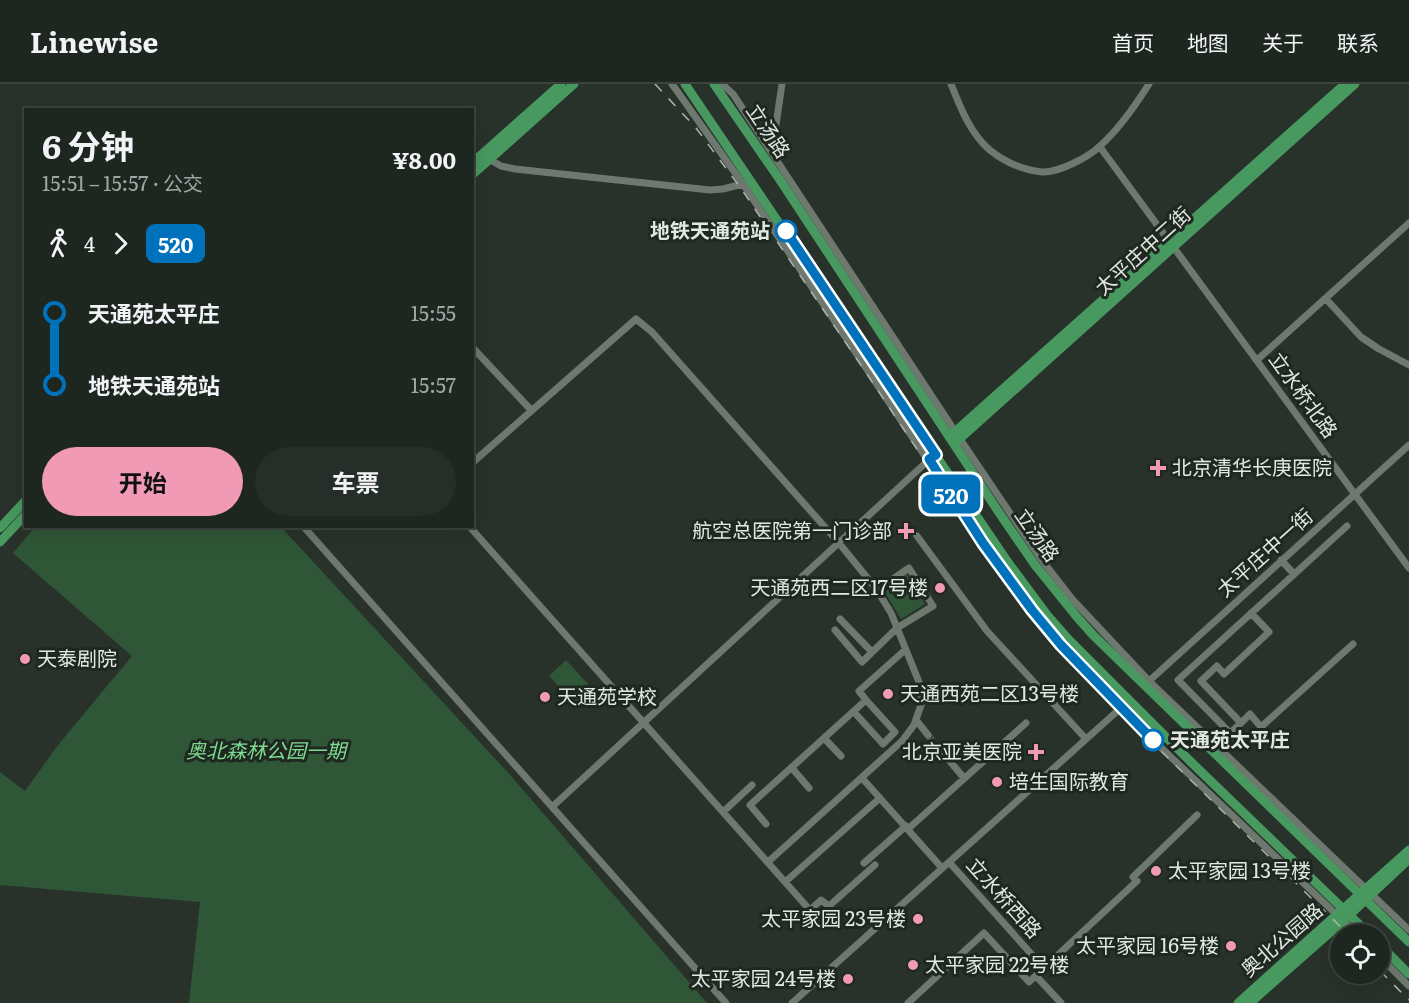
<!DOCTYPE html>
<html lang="zh">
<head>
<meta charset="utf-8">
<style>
	body { margin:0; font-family:Literata,"Noto Sans SC",serif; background:#262e29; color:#f1f3f6; height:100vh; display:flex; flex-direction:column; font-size:22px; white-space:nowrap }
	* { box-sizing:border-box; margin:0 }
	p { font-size:20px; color:#a1a5a5 }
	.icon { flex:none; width:33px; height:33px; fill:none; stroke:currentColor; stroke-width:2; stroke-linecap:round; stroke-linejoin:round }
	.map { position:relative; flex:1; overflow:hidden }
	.sheet { position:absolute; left:24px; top:24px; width:450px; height:420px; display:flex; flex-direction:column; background:#1e2620; border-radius:0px; box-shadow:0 6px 24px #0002,0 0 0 2px #3c433e }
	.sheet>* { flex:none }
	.badge { padding:0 12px; border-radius:9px; font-size:21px; line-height:39px }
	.buttons { position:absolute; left:1330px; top:840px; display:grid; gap:12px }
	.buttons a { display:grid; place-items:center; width:60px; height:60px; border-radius:50%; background:#1e2620; box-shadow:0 6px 24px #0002,0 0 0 2px #3c433e; font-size:30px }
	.map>.badge { position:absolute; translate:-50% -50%; box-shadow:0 0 0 3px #fff }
	.legs { display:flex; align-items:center; gap:9px; height:66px; padding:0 18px; font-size:20px }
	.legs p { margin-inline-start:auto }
	.head { display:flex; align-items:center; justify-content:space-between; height:102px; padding:0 18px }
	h1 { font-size:33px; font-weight:700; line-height:45px }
	.button { display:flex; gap:12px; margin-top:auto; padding:12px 18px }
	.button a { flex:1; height:69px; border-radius:36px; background:#f09ab6; color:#111; font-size:24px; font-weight:700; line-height:69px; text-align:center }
	.button a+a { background:#262e29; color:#f1f3f6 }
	ul { padding:0 18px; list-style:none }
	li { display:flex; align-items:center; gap:21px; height:72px; font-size:22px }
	li i { display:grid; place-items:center; width:9px; height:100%; margin:0 8px; background:currentColor }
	li i::after { content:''; width:15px; height:15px; margin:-8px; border:4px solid; border-radius:50%; background:#1e2620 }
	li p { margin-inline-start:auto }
	li:first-child i { background:linear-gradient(#0000 50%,currentColor 0) }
	li:last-child i { background:linear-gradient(currentColor 50%,#0000 0) }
	header { display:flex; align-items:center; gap:36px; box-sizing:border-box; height:84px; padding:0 30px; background:#1e2620; border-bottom:2px solid #3c433e }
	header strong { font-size:28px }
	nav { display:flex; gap:33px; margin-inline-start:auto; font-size:21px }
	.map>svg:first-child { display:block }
	.green { fill:#2f5737 }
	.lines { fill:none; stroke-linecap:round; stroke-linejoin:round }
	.minor-tunnel { stroke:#444d45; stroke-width:7; stroke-dasharray:7 3.5; stroke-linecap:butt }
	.minor { stroke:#6e786f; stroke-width:7 }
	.major { stroke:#489960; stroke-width:9 }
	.rail { stroke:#adb4ae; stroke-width:1.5; stroke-dasharray:10 10; stroke-linecap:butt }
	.line-1-casing { stroke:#fff; stroke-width:14 }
	.line-1 { stroke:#0072bc; stroke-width:9 }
	.stop-1-dot { fill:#fff; stroke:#0072bc; stroke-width:3 }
	.poi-dot { fill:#f09ab6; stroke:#1f2820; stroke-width:2 }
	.labels { text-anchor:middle; stroke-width:6; stroke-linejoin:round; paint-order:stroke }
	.street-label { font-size:20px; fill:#e1e7e1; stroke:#1f2820 }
	.stop-label { font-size:20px; font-weight:bold; fill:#e1e7e1; stroke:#1f2820; text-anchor:end }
	.poi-label { font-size:20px; fill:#e1e7e1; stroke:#1f2820; text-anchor:start }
	.park-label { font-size:20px; font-style:italic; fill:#7cdb8f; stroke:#1f2820 }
</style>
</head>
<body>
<header>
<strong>Linewise</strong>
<nav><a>首页</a><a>地图</a><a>关于</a><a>联系</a></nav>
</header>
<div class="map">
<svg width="1409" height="919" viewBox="0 0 1409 919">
	<rect width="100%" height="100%" fill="#28322a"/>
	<path class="green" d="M36,442L281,443L511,692L707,919H189L200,818L0,801V688L25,707L58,661L132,572L13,469Z
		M907,490L925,520L901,535L883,505Z
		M566,576L596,609L579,624L549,592Z"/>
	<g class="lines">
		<path class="minor-tunnel" d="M928,651L942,668"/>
		<path class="minor" d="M672,0L743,100L983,459L1032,526L1061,561L1154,657L1357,850
			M722,0L733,10L960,355L1041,475L1072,515L1149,597L1409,846
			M951,0C960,23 971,51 991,67C1005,78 1024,86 1042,88C1058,89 1089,73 1100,62C1117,47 1137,19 1149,0
			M1100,63L1409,484
			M772,68L782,0
			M487,74L501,82L515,85L710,106L723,105L747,99
			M1326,215L1361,253L1379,265L1409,281
			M472,263L531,326
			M1257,276L1409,139
			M472,379L636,235L652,248L839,459L877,506L891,529L919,598L921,621L914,641L902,657L768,778
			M303,442L726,919
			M469,442L817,834
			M917,452L987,547L1086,655
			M1281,476L1294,490
			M840,535L872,568
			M835,546L862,578L897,544L933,522L909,484L877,506
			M1148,598L1409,361
			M854,628L883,660L895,648L866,616
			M916,636L928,651
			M1241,639L1250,630L1261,643L1353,560
			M1230,649L1241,639L1201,597L1217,582L1224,590L1269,548L1251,529
			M824,654L841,672
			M1237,656L1178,596L1347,442
			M942,668L964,694
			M792,684L809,704
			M862,694L942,784
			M552,723L932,373
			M723,728L752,701
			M766,740L750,721L866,616L859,607L905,566
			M908,745L1026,639
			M949,778L1034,873
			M864,779L906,742
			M785,798L880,714
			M810,826L821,816L829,822L875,781
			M1380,873L1409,902
			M1036,892L1061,919
			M792,919L1123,622
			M908,919L984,849L1029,898L1137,797L1133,793L1197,731"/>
		<path class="major" d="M685,0L1007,477L1047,531L1069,556L1190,677L1369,850
			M714,0L780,96L998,427L1035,481L1077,533L1093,551L1409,858
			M472,79L561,0
			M472,91L574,0
			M949,353L1345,0
			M954,360L1355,0
			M0,444L26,416
			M0,458L26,430
			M1380,861L1409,890
			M1238,919L1409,766
			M1250,919L1343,837L1409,775"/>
		<path class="rail" d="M655,0L696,44L740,103L871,296L990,475L1038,540L1114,621L1348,850
			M1380,887L1409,916"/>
	</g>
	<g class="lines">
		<defs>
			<path id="line-1" d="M786,147L936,371L929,375L983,459L1032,526L1061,561L1153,656"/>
		</defs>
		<use href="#line-1" class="line-1-casing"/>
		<use href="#line-1" class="line-1"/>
	</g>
	<g class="stop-1-dot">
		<circle cx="786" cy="147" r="10"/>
		<circle cx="1153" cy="656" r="10"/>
	</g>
	<g class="poi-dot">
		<path d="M1155 375h6v6h6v6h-6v6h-6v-6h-6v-6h6z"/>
		<path d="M903 438h6v6h6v6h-6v6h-6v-6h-6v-6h6z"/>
		<circle cx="940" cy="504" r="6"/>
		<circle cx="25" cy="575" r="6"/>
		<circle cx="888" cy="610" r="6"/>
		<circle cx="545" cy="613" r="6"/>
		<path d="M1033 659h6v6h6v6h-6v6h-6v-6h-6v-6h6z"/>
		<circle cx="997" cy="698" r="6"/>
		<circle cx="1156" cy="787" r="6"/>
		<circle cx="918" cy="835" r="6"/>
		<circle cx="1231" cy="862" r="6"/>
		<circle cx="913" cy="881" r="6"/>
		<circle cx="848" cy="895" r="6"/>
	</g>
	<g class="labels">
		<g class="street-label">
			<text transform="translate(768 47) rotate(56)" y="7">立汤路</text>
			<text transform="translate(1143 167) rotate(-42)" y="7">太平庄中二街</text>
			<text transform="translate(1303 311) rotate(54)" y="7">立水桥北路</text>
			<text transform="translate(1037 451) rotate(55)" y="7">立汤路</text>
			<text transform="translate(1265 469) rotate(-42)" y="7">太平庄中一街</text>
			<text transform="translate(1004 814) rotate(48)" y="7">立水桥西路</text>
			<text transform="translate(1282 856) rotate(-41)" y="7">奥北公园路</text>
		</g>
		<g class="stop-label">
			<text x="770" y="154">地铁天通苑站</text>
			<text x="1170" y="663" text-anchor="start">天通苑太平庄</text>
		</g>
		<g class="poi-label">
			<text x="1172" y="391">北京清华长庚医院</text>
			<text x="892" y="454" text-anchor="end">航空总医院第一门诊部</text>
			<text x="928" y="511" text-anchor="end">天通苑西二区17号楼</text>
			<text x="37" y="582">天泰剧院</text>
			<text x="900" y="617">天通西苑二区13号楼</text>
			<text x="557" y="620">天通苑学校</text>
			<text x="1022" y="675" text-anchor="end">北京亚美医院</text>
			<text x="1009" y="705">培生国际教育</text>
			<text x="1168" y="794">太平家园 13号楼</text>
			<text x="906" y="842" text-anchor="end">太平家园 23号楼</text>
			<text x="1219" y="869" text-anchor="end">太平家园 16号楼</text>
			<text x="925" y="888">太平家园 22号楼</text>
			<text x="836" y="902" text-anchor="end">太平家园 24号楼</text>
		</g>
		<g class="park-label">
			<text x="266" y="674">奥北森林公园一期</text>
		</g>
	</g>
</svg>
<div class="buttons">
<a><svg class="icon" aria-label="locate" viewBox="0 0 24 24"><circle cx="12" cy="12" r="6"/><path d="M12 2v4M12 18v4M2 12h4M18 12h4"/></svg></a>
</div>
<b class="badge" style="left:951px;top:410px;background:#0072bc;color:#fff">520</b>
<section class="sheet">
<div class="head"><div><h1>6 分钟</h1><p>15:51 – 15:57 · 公交</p></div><b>¥8.00</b></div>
<div class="legs"><svg class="icon" aria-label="walk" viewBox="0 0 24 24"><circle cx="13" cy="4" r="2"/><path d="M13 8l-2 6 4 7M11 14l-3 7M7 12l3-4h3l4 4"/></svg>4<svg class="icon" aria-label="forward" viewBox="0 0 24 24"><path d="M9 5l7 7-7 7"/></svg><b class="badge" style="background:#0072bc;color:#fff">520</b></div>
<ul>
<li><i style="color:#0072bc"></i><b>天通苑太平庄</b><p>15:55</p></li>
<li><i style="color:#0072bc"></i><b>地铁天通苑站</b><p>15:57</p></li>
</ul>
<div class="button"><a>开始</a><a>车票</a></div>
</section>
</div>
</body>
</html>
